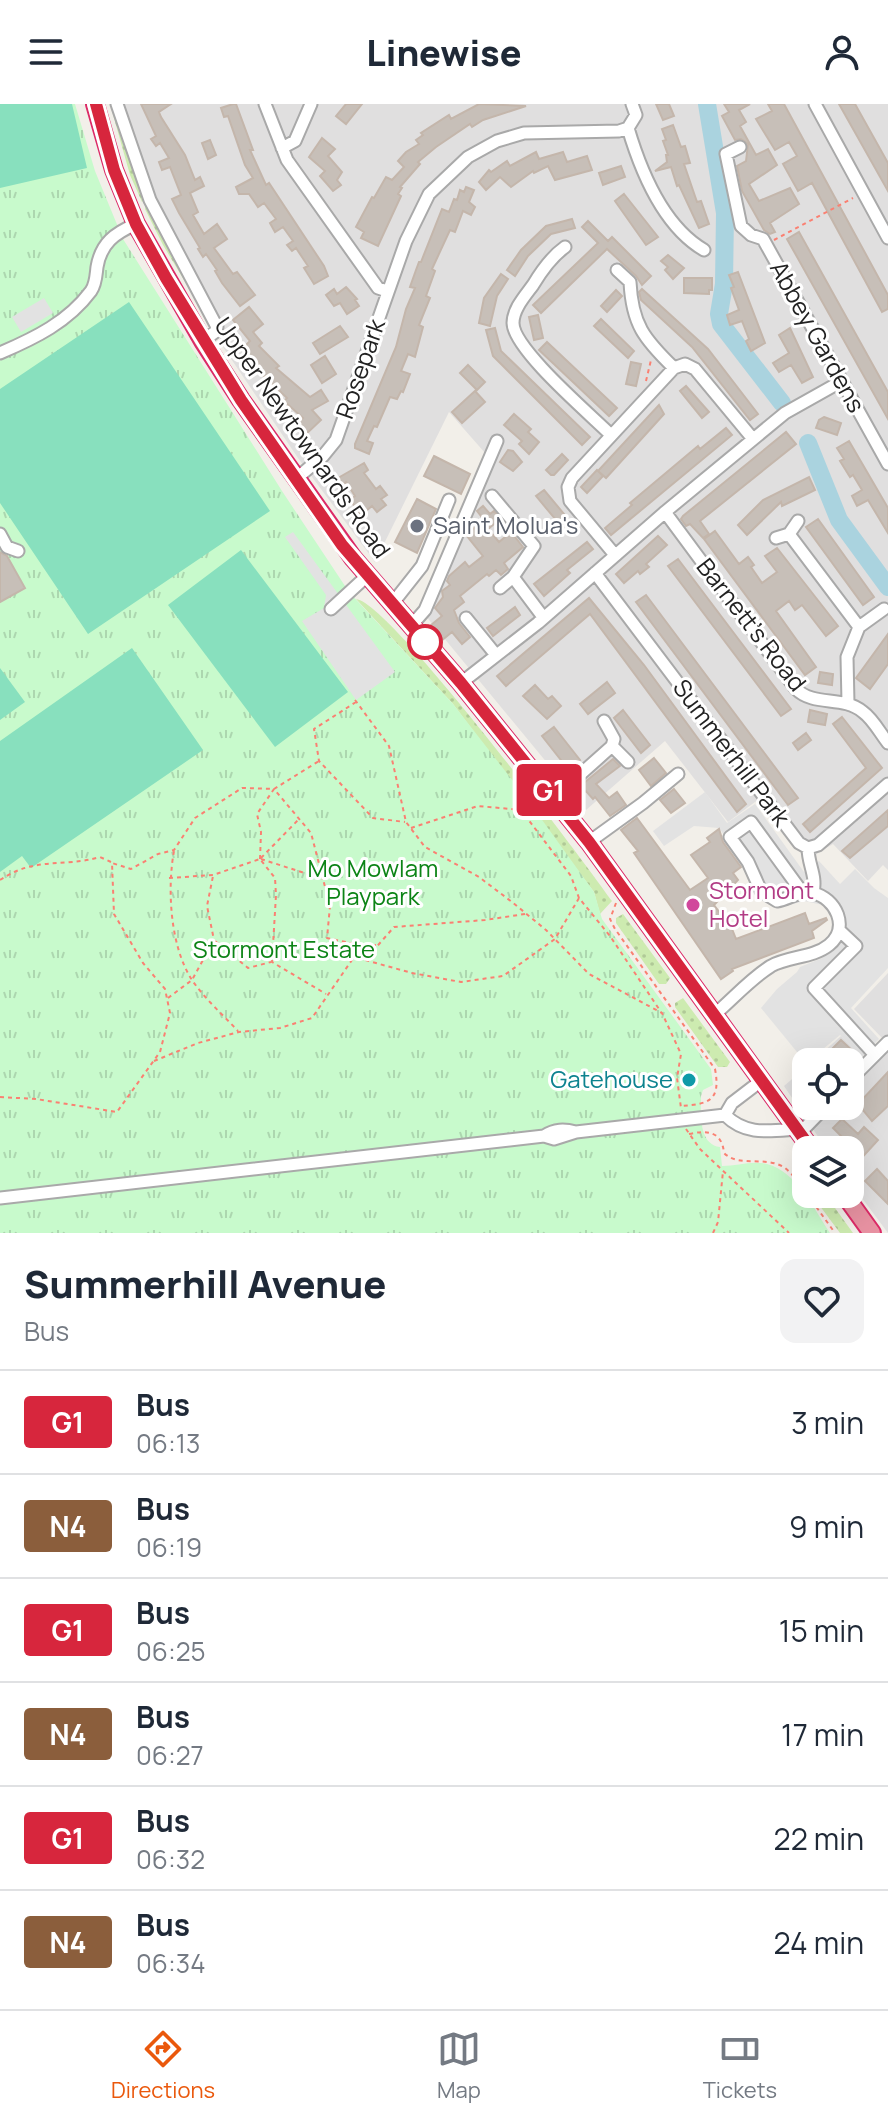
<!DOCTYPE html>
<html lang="en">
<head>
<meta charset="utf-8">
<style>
	body { margin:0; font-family:Manrope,sans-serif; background:#f2f2f3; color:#1f2937; height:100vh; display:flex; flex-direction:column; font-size:30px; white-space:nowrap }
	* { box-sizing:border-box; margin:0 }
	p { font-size:26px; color:#747a83 }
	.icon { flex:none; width:44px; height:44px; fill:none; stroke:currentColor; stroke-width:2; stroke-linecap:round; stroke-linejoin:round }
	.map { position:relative; height:1129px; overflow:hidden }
	.panel { display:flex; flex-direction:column; background:#fff; flex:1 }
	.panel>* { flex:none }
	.badge { padding:0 16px; border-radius:6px; font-size:28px; line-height:52px }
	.controls { position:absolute; left:792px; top:944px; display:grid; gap:16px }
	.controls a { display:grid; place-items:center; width:72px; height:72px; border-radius:16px; background:#fff; box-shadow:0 8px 32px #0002; font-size:40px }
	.map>.badge { position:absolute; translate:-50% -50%; box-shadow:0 0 0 4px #fff }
	.round { display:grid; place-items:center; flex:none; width:84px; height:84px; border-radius:16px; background:#f2f2f3 }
	.overview { display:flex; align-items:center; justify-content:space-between; height:136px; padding:0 24px }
	h1 { font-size:38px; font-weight:800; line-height:60px }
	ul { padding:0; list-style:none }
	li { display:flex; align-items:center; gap:24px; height:104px; padding:0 24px; border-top:2px solid #e0e1e3 }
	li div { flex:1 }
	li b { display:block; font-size:30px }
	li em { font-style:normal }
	li .badge { min-width:88px; font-weight:700; text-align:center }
	header { display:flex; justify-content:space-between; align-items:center; height:104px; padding:0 24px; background:#fff; font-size:36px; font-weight:800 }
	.tabs { display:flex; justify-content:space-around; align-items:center; height:112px; border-top:2px solid #e0e1e3; background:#fff; font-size:22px; color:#747a83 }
	.tabs a { display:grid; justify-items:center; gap:4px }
	.tabs .selected { color:#ea580c }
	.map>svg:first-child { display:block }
	.residential { fill:#e0dfdf }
	.grass { fill:url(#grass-dots) }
	.park { fill:url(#park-tufts) }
	.pitch { fill:#88e0be }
	.parking { fill:#e2e2e2 }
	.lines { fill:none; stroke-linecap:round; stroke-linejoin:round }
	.river { stroke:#aad3df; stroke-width:18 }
	.building { fill:#c7bfb8; stroke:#c4b6ab; stroke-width:2 }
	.minor-casing { stroke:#a9a9a9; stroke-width:15 }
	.highway-casing { stroke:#dc2a67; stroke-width:20 }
	.path { stroke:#fa8072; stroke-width:2; stroke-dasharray:4 4; stroke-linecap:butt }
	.minor { stroke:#fff; stroke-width:11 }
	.highway { stroke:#e892a2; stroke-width:16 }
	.line-casing { stroke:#fff; stroke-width:18 }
	.line { stroke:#d7263d; stroke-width:12 }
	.worship-dot { fill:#6b7280; stroke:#fff; stroke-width:3 }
	.stop-dot { fill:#fff; stroke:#d7263d; stroke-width:4 }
	.hotel-dot { fill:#d1479c; stroke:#fff; stroke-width:3 }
	.culture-dot { fill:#0f9aa8; stroke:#fff; stroke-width:3 }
	.labels { text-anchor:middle; stroke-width:6; stroke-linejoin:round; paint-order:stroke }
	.street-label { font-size:24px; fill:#222; stroke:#fff }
	.worship-label { font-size:24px; fill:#5b616d; stroke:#fff; text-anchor:start }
	.park-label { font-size:24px; fill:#0c8416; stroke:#fff }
	.hotel-label { font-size:24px; fill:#b23c85; stroke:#fff; text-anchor:start }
	.culture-label { font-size:24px; fill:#0d838f; stroke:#fff; text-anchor:end }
</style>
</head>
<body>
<header><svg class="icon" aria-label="menu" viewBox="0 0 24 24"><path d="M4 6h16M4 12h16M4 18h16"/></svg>Linewise<svg class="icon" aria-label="person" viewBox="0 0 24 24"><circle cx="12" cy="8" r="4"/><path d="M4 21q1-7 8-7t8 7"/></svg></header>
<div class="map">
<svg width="888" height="1129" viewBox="0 0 888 1129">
	<defs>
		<pattern id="grass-dots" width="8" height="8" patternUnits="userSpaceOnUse" patternTransform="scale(2)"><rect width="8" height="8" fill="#cdebb0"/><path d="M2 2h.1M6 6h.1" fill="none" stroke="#b0c997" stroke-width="1.8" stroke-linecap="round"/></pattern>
		<pattern id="park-tufts" width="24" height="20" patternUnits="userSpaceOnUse" patternTransform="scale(2)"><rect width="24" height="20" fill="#c8facc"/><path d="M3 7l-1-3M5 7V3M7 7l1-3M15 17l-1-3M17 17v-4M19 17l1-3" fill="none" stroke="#acd6af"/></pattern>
	</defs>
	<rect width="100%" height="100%" fill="#f2efe9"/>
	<path class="residential" d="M122,0H888V766L883,761L868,777L833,740L815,751L772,692L759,695L728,718L665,637L586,706L425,511L493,358L449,308L375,458L298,354L219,237L224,225L152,90Z
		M888,869V1129L850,1078V1046H827L784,982L806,963V1002H850V958H812L841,932L864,955L883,935L854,905Z"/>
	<path class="grass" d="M110,0H112L144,96L142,98L130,71Z
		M146,99L209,218L163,141L145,105Z
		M356,495C390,498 582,755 612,797L600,810L594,788L453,600Z
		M623,810L670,874L666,880H659L616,819V814Z
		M683,894L730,958L727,963H718L675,903V899Z
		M811,1090H825L853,1129H840Z"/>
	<path class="park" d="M0,0H75L95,67L123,135L282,387L349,488L453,600L527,695L594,788L602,815L711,965L713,981L703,986L701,992C701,1009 698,1040 720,1043L722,1062C737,1062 752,1056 767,1060C797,1068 814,1105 830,1129H0Z"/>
	<path class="pitch" d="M0,0H72L87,64L0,84Z
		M129,198L270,407L88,530L0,399V285Z
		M241,446L348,588L275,643L168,501Z
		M132,544L203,646L31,764L22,752L0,768V637Z
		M0,564L25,598L0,616Z"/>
	<path class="parking" d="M44,194L53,209L21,228L12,213Z
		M293,428L395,568L356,596L302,517L324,504L326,491L285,433Z
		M705,688L727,719L755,700L804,768L819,757L840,780L855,765L874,784L888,794V864L851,904L879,935L862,953L840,931L806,959L761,904L777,885L797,868L800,863L820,855L833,847L837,840L830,833L833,815L829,806L823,801L804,797L778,804L766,799L755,790L746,761L719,724L694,722L664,742L653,727Z"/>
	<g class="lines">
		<path class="river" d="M707,0L725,109L724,180L719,210L721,220L782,299
			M808,339L839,416L888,483"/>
	</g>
	<path class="building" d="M141,0H171L159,8L161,13L185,51L195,76L200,73L204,82L190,89L198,108L193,111L204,130L217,120L227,135L214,144L233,170L237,168L255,191L240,202L222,179L215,167L217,166L206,150L203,153L198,145L200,144L179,109L172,95L181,91L170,63L162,66L159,58L169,54L160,39L156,42L151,35L156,32Z
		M233,0H236L253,46H250L266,81L269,79L324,162L328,172L314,180L304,164L308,162L296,144L292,147L287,141L293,137L283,123L275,128L270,119L276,115L264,99L258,103L249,90H239L236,83L253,74L245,61L228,12L224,13L221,4Z
		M346,0H362L346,20L336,12Z
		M479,0L526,2L483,16L472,23L470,20L436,43L418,58L420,60L400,83L402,84L398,90L401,92L378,142L361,134L364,128L356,123L372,93L374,94L386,73L392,76L404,63L398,57L406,48L419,40L416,36L423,31L421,29L449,11L451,15Z
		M656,0H669L674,12L663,16Z
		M724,0H750L739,6L746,18L740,22L756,51L768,45L777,61L749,80L759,97L790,84L799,100L770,119L775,128L770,130L764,126L742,87L737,62L746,57L748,40L741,35L735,36L722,12L729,8Z
		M768,0H784L888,191V205L882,208L812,79L798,87L783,60L797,52L789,38L775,46L756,15L772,7Z
		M839,0H855L888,59V87Z
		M673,21L681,43L685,42L690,59L684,60L697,98L701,97L709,120L699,124L679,81L677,82L671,63L655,67L667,58L666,51H668L663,37L666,36L662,25Z
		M322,34L335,45L328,52L342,68L337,76L341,81L333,87L320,72L325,67L309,53Z
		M210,36L216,51L208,55L202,39Z
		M536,48L539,55L563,48L567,58L587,52L592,66L555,76L548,62L534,69L533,67L511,83L500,73L486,86L479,78L489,66L491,68L507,57L510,62Z
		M621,62L625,73L603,81L599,69Z
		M466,83L474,86L469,98L475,103L471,111L463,107L455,128L450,126L432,165L435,167L426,192L430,194L419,221L423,223L415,253L408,250L401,267L410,270L403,288L401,287L397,295L390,293L377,323L374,322L367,337L373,339L369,350L355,344V340L396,243L406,205L415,184L410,183L416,166L419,158H421L442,105L449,108L454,95L457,96L460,86L464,88Z
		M624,90L658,133L646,141L615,97Z
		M572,115L575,124L551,130L528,152L515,172L507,166L521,146L546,122Z
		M588,117L608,137L612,133L651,172L642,181L636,172L607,145L541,209L533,201L598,139L582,123Z
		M799,128L888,288V315L787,135Z
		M668,151L684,164L673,175L665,166L668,163L661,157Z
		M738,168L765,239L751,247L746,237L749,235L742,217L730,221L727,211L739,206L731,184L734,183L729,171Z
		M501,170L508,175L497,192L490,222L479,219L484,194Z
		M684,174H712V186H709V190L684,189Z
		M346,183L357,195L355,196L359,202L347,210L340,199L334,202L326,191L334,185L337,190Z
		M642,185L708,245L758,310L750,316L692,243L641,196L639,188Z
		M616,186L622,192L607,208L601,202Z
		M249,203L263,220L253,228L262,239L259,242L279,262L276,264L310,293L321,286L328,297L312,306L321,316L304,332L295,321L303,314L284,297L287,294L256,264L258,261L243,244L250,237L233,216Z
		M538,211L543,234L534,236L529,213Z
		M601,215L634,247L628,254L594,222Z
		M340,222L348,233L320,250L313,239Z
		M495,224L501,247L590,333L582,341L493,252L486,226Z
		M790,224L813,273L802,279L791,261L779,268L773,259L789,249L779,231Z
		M547,238L617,304L609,312L539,246Z
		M325,252L336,270L322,279L311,261Z
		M631,258L641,260L636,282L626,280Z
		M468,261L485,278L477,286L460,269Z
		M686,282L709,308L702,314L680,287Z
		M475,287L485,298L462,319L452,308Z
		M659,301L664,310L606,374L598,367Z
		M514,310L531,325L528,328L539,338L529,350L519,340L522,337L504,321Z
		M824,313L841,319L837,331L816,324L819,316Z
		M726,324L732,331L611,431L605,424L632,401L630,399L698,342L700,345Z
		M786,328L796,340L700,417L709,430L703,434L690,420L686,422L681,415L683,412Z
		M849,337L888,404V429L868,396L857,402L852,392L862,386L853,371L850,373L840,357L844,355L837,344Z
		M508,346L513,347L522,358L513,367L500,358Z
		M562,350L568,356L554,371H551L546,366Z
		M434,352L470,370L461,390L424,372Z
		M364,359L368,366L364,369L376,385L380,382L387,391L381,395L386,401L377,408L372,402L361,411L350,396L355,392L346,378L342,381L338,374Z
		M597,366L603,372L587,389L581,383Z
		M809,373L815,386L782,402L781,398L747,431L738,421L763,396Z
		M544,386L574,422L566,428L536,392Z
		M417,395L436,405L417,449L395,438Z
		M483,402L490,410L494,407L500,415L488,425L499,438L511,428L523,443L504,459L508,465L501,471L496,466L489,472L487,470L460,492L464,498L454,506L459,519L470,533L462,540L452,528L441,537L430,522L442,512L435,504L443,493L442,487L450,481L447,477L449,472L465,458L469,463L483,452L466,431L484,416L477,407Z
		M818,415L874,493L863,501L806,423Z
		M715,427L739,460L748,453L754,461L751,463L762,479L777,468L765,452L777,444L838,522L826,532L802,501L795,506L789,497L776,507L816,563L805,571L704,435Z
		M658,432L667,441L646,460L649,463L640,470L638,467L624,479L616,470Z
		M587,438L593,445L567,466L570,469L544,492L534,480Z
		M0,448L7,452L25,484L0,498Z
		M678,455L791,605L781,612L668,462Z
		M646,491L798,694L788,701L636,498Z
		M589,494L644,561L746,700L737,708L590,510L506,582L497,572Z
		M515,503L520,511L493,532L487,524Z
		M888,530V560L870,585L856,574Z
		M820,568L833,570L832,581L818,579Z
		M607,578L615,589L588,610L580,600Z
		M535,581L548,595L552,592L561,602L547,615L523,592Z
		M623,606L650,641L641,649L614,614Z
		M810,606L827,610L825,621L808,618Z
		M842,613L882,664L810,728L803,720L866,664L833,620Z
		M554,623L580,656L568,665L542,632Z
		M806,629L811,636L798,646L793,639Z
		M654,654L666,669L651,682L639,666Z
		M613,655L620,662L596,680L609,694L617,688L626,701L610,712L595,693L593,695L586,687L577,693L573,688Z
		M674,685L685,699L671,709L660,696Z
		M888,706V722L850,754L842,747Z
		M637,714L690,786L708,774L691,751L710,738L707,734L719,725L723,738L741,763L733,769L738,776L714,801L732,825L736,835L805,809L809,820L826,814L827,816L812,827L814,834L732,865L733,867L721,875L634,749L638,747L621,726Z
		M841,936L855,949L846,958H835L827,950Z
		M888,968V1002L872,1017L858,1000Z
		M694,969L696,980L684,982L682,971Z
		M842,1015L858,1030L864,1023L878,1036L856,1060L850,1054V1046H843L849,1040L833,1024Z
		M877,1065L888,1077V1100L865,1077Z"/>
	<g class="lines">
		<defs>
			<path id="minor" d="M117,0L150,96L217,223L215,228L203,237
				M265,0L287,56L378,184L387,187
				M815,0L888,134
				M628,24C641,68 663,122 704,146
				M740,43L726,50L741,122L751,131L763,135L888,360
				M282,44L295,37L311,0
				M565,143C551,153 542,166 533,181C525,192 513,205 513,219C513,245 591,311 611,331
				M617,166L630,178C632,220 644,235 674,264
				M0,249C35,234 68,218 91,187C96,180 96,171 97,163C101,139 115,129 136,120
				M297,374L323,352L336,336L406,137L429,90L468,53L497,37L524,29L619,27L628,24L636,11L632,0
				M492,392L534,442L513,473L500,484
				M665,408L796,585C814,603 843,591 863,608C873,615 880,629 888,639
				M0,430L7,443L18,447
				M789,430L859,523
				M776,434L789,430L798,417
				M615,451L570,397L568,383L572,374L674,264L685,260L695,265L753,335
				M595,469L799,739L808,744L818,741L888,680
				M513,473L543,513
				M392,500L422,462L449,396
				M331,505L368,471
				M466,514L496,551
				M411,522L425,506L497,337
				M461,579L538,519L665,408L785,309L842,277
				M848,599L847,553L859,523L884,505
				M612,642L628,658
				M555,693L612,642L614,635L604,617
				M589,738L643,699L678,670
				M808,744C808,761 817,771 813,789
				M839,826L856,842L814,884L875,951
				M714,911C733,895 750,875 771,862C789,852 813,854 829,841C850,824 836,794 813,789C800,786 789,795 777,797L761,787L748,758L730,733L751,718L802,788
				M850,976L888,938
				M725,1011C746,1032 769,1027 798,1025
				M725,1011L732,999L762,976
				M800,1029L826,1002
				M544,1032L554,1035L576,1028L725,1011
				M0,1094L544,1032C555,1025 564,1025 576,1028"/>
			<path id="highway" d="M95,0L114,66L136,120L203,237L241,296L353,454L461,579L589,738L812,1046
				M844,1090L872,1129"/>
		</defs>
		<use href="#minor" class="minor-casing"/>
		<use href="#highway" class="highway-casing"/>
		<path class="path" d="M774,136L853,94
			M646,277L651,256
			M375,455L389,445
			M355,596L389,642L406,718L425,743L479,773L512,798L546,826L589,870L662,909L681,950L677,974L681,1004
			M356,598L314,625L319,657L373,714L405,718
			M411,724L478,702L521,706L571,772L579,794L610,832L661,908
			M174,747C167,785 170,842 192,876C204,894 223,911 238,927
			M261,754L300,714
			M260,755L261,728L257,710L274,685L311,729L330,802L327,834L364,842
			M261,755L323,775
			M169,774L213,771L260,755L275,774L276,791L272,858L326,890
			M0,776C36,752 62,764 100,753L111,758
			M616,799L610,815L615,825L715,965C721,997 709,1000 680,1002
			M525,810L485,816L394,823L365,856L412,869L461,878L503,872L555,835L579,794
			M724,813L730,809
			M215,837L248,864L271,858
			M168,894L192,876L214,836L207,802L213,772
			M154,957L198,939L239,928L280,924L312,914L354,853L364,842L376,841
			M0,993L36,995L117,1008L160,948L170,909L165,885L143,859L114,810L112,759L131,765L158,750L174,746L195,714L242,684L274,685L319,657
			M686,1025L700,1045L789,1129
			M689,1030C707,1026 722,1027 724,1049C739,1064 766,1051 785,1064C794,1071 800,1080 806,1089
			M807,1090L835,1129
			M713,1129L718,1118L723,1067"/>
		<use href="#minor" class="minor"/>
		<use href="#highway" class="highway"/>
	</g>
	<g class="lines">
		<defs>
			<path id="line" d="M96,0L114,66L136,120L166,174L241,296L342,441L461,579L589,738L812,1046"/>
		</defs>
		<use href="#line" class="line-casing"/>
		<use href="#line" class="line"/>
	</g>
	<circle class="worship-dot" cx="417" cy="422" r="8"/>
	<circle class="stop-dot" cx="425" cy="538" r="16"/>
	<circle class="hotel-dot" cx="693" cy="801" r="8"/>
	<circle class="culture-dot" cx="689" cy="976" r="8"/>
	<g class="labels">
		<g class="street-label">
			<text transform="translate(817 233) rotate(61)" y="8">Abbey Gardens</text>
			<text transform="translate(361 265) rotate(-71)" y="8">Rosepark</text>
			<text transform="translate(302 334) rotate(55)" y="8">Upper Newtownards Road</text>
			<text transform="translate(751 521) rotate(52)" y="8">Barnett's Road</text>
			<text transform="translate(731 649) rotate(53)" y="8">Summerhill Park</text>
		</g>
		<g class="worship-label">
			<text x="433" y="430">Saint Molua's</text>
		</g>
		<g class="park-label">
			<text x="373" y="773">Mo Mowlam<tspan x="373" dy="28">Playpark</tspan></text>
			<text x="284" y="854">Stormont Estate</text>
		</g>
		<g class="hotel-label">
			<text x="709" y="795">Stormont<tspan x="709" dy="28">Hotel</tspan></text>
		</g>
		<g class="culture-label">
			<text x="673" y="984">Gatehouse</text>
		</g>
	</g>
</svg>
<div class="controls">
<a><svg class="icon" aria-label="locate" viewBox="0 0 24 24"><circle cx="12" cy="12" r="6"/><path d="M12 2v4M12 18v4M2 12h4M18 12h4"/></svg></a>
<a><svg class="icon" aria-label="layers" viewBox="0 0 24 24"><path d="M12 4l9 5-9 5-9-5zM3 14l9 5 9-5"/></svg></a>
</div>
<b class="badge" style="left:549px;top:686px;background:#d7263d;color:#fff">G1</b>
</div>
<section class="panel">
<div class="overview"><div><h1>Summerhill Avenue</h1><p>Bus</p></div><a class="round"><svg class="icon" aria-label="heart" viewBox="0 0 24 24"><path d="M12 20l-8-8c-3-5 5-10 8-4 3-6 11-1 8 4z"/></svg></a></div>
<ul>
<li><span class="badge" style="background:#d7263d;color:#fff">G1</span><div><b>Bus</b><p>06:13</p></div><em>3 min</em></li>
<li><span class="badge" style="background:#8b5e3c;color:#fff">N4</span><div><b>Bus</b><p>06:19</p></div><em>9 min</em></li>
<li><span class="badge" style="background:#d7263d;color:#fff">G1</span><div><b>Bus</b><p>06:25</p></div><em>15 min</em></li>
<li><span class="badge" style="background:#8b5e3c;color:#fff">N4</span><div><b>Bus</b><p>06:27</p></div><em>17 min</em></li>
<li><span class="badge" style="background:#d7263d;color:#fff">G1</span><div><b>Bus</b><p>06:32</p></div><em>22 min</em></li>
<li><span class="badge" style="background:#8b5e3c;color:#fff">N4</span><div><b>Bus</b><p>06:34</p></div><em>24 min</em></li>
</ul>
</section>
<nav class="tabs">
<a class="selected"><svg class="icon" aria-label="directions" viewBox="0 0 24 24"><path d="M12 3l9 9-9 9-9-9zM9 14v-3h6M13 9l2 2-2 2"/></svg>Directions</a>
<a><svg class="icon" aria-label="map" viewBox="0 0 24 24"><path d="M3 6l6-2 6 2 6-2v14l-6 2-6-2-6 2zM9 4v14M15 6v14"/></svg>Map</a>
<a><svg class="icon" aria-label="tickets" viewBox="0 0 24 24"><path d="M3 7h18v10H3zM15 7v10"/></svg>Tickets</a>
</nav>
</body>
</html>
